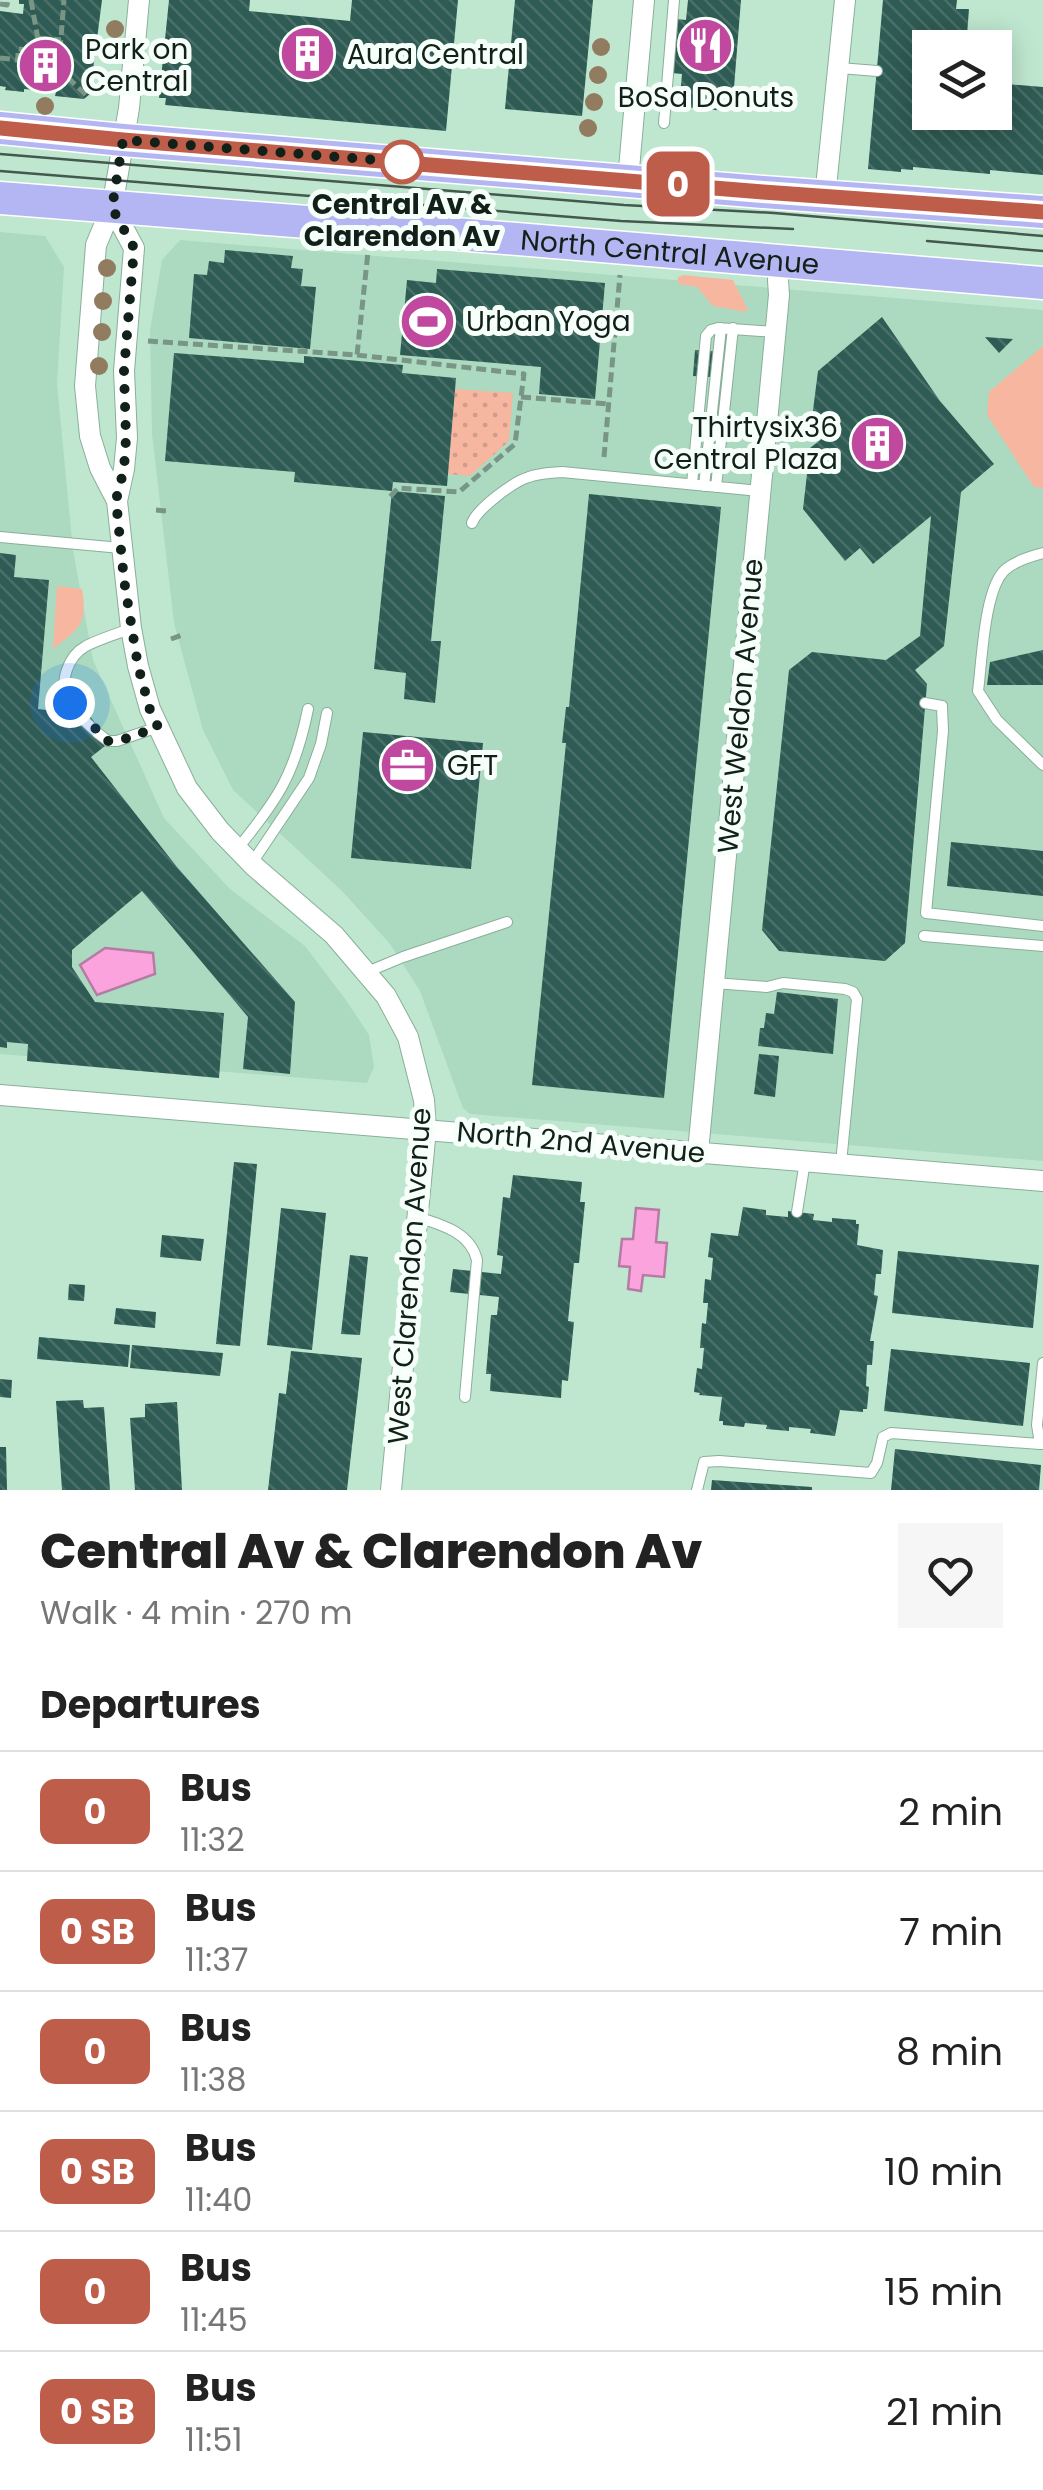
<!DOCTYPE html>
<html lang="en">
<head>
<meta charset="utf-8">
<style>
	body { margin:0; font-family:Poppins,sans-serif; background:#f6f6f6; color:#222; height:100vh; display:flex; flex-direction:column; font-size:38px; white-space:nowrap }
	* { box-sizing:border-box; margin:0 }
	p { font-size:32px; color:#767676 }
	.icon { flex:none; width:55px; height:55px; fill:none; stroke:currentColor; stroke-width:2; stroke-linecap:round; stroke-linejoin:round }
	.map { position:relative; height:1490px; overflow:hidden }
	.details { display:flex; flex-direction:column; background:#fff; flex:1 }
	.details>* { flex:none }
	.badge { padding:0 20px; border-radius:15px; font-size:35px; line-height:65px }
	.buttons { position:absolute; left:912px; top:30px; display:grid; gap:20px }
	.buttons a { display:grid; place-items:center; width:100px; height:100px; border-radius:0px; background:#fff; box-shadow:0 5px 25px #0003; font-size:50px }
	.you { position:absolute; width:50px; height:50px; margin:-25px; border:8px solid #fff; border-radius:50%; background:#1a73e8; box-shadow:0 0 0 15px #1a73e833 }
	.map>.badge { position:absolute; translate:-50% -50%; box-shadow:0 0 0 5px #fff }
	h2 { padding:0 40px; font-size:38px; line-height:90px }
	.round { display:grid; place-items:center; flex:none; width:105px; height:105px; border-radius:0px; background:#f6f6f6 }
	.headline { display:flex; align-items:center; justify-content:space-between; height:170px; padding:0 40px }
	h1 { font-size:48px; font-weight:800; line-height:75px }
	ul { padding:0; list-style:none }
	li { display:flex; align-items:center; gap:30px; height:120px; padding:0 40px; border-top:2px solid #e0e0e0 }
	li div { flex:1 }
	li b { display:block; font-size:38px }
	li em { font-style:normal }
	li .badge { min-width:110px; font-weight:700; text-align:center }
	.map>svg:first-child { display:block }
	.built { fill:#acdac0 }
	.green { fill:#f6b6a0 }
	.park { fill:url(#park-dots) }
	.water { fill:#faa3dd; stroke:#b47ca2; stroke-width:2.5 }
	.building { fill:url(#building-back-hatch) }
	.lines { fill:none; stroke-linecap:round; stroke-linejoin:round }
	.lane-casing { stroke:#89af99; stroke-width:12 }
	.street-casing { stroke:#89af99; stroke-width:22 }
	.primary-casing { stroke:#fff; stroke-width:35 }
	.path { stroke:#789585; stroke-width:5; stroke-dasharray:10 5; stroke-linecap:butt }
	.lane { stroke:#fff; stroke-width:10 }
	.street { stroke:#fff; stroke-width:20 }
	.primary { stroke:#b3b6f2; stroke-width:32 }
	.tram { stroke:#43594d; stroke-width:2.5 }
	.tree { fill:#927c60 }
	.line-casing { stroke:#fff; stroke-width:22 }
	.line { stroke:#be5d49; stroke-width:15 }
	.walk { stroke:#112018; stroke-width:10; stroke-dasharray:0 18 }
	.stop-dot { fill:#fff; stroke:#be5d49; stroke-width:5 }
	.labels { text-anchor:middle; stroke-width:10; stroke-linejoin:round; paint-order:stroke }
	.poi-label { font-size:28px; fill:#112018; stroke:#f7fffa; text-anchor:start }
	.stop-label { font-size:28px; font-weight:bold; fill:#112018; stroke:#f7fffa }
	.street-label { font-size:28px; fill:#112018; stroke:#f7fffa }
</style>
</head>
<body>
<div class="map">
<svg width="1043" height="1490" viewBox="0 0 1043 1490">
	<defs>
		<pattern id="park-dots" width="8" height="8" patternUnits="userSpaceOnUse" patternTransform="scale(2.5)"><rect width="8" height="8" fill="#f6b6a0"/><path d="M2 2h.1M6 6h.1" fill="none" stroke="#d29c89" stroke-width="1.8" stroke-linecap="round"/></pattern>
		<pattern id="building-back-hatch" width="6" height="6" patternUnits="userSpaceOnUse" patternTransform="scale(2.5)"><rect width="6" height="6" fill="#2e5b53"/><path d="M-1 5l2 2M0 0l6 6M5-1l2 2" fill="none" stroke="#4a6e68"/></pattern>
	</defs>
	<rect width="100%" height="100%" fill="#bfe7d0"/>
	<path class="built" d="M0,232L45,236L64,267L57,384L73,550L93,660L164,818L230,889L305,946L346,1000L369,1035L374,1067L367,1083L0,1054Z
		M180,240L1043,310V1161L470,1114L463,1108L420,991L390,944L343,892L233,790L203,730L174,623L152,434L150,330L162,260Z"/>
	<path class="green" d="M684,275L733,280L747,308V312L713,306L697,287L678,284V277Z
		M1043,346V488L1034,487L987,415L989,392Z
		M57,586L82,589C88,624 79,629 53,649Z"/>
	<path class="park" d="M455,389L513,393L509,441L470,476L448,474Z"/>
	<path class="water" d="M105,948L153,953L155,974L97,995L80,965Z
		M636,1208L659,1210L656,1242L667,1243L664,1277L643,1275L641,1291L628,1289L630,1267L619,1266L622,1239H633Z"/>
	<path class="building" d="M19,0H102L90,94L84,99L55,96L56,92L24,89V92L5,90L6,87L0,86V11L23,14L24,4H19Z
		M169,0H250L249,11L350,21L352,0H458L446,131L165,105L166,98H159Z
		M515,0H593L582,116L505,109Z
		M688,0H741L733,100H727L726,111L685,107L686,96H680L682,74L672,73L677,19L686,20Z
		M883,0H957L956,9H969L966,48H930V112H995V83L1043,87V175L990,170V174L913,167V170L901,169V172L868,169Z
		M225,250L293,256L291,268L303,269L301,286L316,287L310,349L189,338L194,274L207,275L209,261L224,263Z
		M437,269L605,283L595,399L539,394L541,367L400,355L407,280L436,283Z
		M882,317L940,401L994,464L961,492L944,646L915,670L927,684L905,943L885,961L779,951L762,930L789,670L812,652L886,660L920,636L931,516L873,564L860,548L845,561L803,509L810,448L823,438L811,426L818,371Z
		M985,337L1013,339L999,353Z
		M695,350L727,352L725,378L693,376Z
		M174,353L304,363V356L403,365L402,373L456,378L447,486L393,482L392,491L294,482L295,472L165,461Z
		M392,491L445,496L431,641H441L435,703L404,699L406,673L374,669Z
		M589,494L721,507L664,1098L532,1085L566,743H562L566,707H569Z
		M0,553L16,555L14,577L49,580L38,709L55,711L60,716L78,701L110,742L91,757L177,867L295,1002L290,1074L243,1069L248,1017L142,891L72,950V967L95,1002L224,1013L219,1078L27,1061L28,1044L7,1042V1048L0,1047Z
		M1043,650V685H987L990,662Z
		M363,732L483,743L471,869L351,858Z
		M951,842L1043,851V896L947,886Z
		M777,992L838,999L833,1054L758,1046L760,1028H764L766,1013L774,1014Z
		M759,1054L779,1056L775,1097L754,1094Z
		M234,1162L257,1164L240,1346L216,1344Z
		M513,1175L582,1182L580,1202H585L579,1263H574L568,1321L574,1322L568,1381L562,1380L561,1398L490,1391L491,1374H486L491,1315H497L499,1297L450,1292L453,1269L501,1274L503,1256L497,1255L503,1197L510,1198Z
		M743,1207L766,1210V1215L788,1217V1211L814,1214L813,1220L832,1222V1218L856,1220V1224H859L857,1245L883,1250L881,1274H876L874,1295L878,1296L870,1341H874L872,1365H867L866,1386L869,1387L867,1409H863V1412L840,1410L835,1436L810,1433L811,1429L789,1427V1431L766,1429L767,1425L745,1423L744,1427L723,1425V1421H719L722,1397L699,1395L700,1393L694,1392L697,1368L702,1369L704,1348H700L702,1323L706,1324L708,1303H703L705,1279L711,1280L713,1258L708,1257L711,1233L738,1236Z
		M281,1208L326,1213L312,1350L267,1345Z
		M162,1235L204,1239L201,1261L160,1257Z
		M898,1251L1039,1265L1033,1328L892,1313Z
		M350,1255L368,1257L360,1335L341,1334Z
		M69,1284L85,1285L84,1301L68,1300Z
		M116,1308L156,1312L155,1328L114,1324Z
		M39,1337L130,1345L128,1367L37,1359Z
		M132,1345L223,1353L220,1376L130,1368Z
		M891,1349L1030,1363L1023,1426L884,1411Z
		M291,1351L362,1358L347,1490H268L279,1393L286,1394Z
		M0,1379L12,1380L11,1398L0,1397Z
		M83,1400L84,1408L104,1407L110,1490H62L56,1401Z
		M177,1402L182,1490H135L130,1418L145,1417V1404Z
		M0,1447H6L7,1490H0Z
		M895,1449L1041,1465L1039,1490H891Z
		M712,1480L812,1487V1490H711Z"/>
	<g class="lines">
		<defs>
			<path id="lane" d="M839,68L877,71
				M664,123L674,0
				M692,484L706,336L711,330L718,328L776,332
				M704,486L721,328
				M716,487L733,328
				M472,523C477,509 514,481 529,477C539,473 551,473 562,472L760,491
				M0,537L121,548
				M1043,553C1031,556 1016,561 1006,569C984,587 982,662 978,691L997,720L1043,765
				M130,629C116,634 100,639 86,646C68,656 58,683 69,701C77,715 95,732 108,741H117L158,727
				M925,703L942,706L943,731L926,913L1043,926
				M238,848C279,798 295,773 308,709
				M252,863L309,778L321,744L327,713
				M924,936L1043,946
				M367,972L403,957L507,922
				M714,983L767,987L783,983L845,989L853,992L857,999L841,1163
				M797,1212L805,1161
				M417,1217C442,1225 470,1232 477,1260L465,1397
				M1042,1444H1040L1037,1425L1043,1363
				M697,1490L704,1462L719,1461L871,1473L877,1463L883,1437L891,1433L1040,1444"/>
			<path id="street" d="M628,180L644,0
				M825,197L845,0
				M112,207L134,248L124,371L127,438L124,469L117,501L131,628L138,666L150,709L187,788L220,831L255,867L334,935L386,996L408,1037L424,1100L426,1129L391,1490
				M117,501L100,468L90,436L85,386L96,245L112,207L118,173L129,108L139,0
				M0,1095L1043,1181
				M698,1152L779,295L778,280L782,261"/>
			<g id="primary">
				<path d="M0,128L123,140L763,192L1043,212"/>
				<path id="s1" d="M0,198L397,229L1043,283"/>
			</g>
		</defs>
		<use href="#lane" class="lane-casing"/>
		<use href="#street" class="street-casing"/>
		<use href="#primary" class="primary-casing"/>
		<path class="path" d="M31,0L40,51L87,96
			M0,4L7,5L8,0
			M39,38L61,40
			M60,50L64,0
			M0,58L18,60V49L40,51
			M148,341L357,355L368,252
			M357,355L524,374L515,444L459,492L398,488L389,498
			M521,397L608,404
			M604,457L620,275
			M156,510L166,511
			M171,639L182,635"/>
		<use href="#lane" class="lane"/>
		<use href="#street" class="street"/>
		<use href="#primary" class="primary"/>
		<path class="tram" d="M0,154L624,205L774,213L1043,236
			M0,171L621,221L793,229
			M927,241L1043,251"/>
	</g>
	<g class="tree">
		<circle cx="115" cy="29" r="9"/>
		<circle cx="601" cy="47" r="9"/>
		<circle cx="598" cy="75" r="9"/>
		<circle cx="594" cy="102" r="9"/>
		<circle cx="45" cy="106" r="9"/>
		<circle cx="588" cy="128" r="9"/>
		<circle cx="107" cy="268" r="9"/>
		<circle cx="103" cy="301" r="9"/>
		<circle cx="102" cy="332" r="9"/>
		<circle cx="99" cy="366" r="9"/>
	</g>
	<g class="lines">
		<defs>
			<path id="line" d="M0,128L123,140L763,192L1043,212"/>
		</defs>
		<use href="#line" class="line-casing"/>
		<use href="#line" class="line"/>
		<path class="walk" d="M70,703L108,741L122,740L158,727L150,710L138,666L124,580L116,500L124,469L126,438L124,371L134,248L112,208L123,140L402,162"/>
	</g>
	<defs>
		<symbol id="restaurant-disc" viewBox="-11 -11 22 22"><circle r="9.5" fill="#c0499f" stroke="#f7fffa"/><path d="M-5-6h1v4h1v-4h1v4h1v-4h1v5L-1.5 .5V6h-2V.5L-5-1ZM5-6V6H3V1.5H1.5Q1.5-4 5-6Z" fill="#fff"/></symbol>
		<symbol id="building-disc" viewBox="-11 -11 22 22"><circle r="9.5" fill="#c0499f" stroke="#f7fffa"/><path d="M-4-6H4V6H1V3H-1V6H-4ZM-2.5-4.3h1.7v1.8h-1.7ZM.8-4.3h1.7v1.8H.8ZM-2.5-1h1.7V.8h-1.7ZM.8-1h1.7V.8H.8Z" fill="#fff"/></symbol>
		<symbol id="stadium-disc" viewBox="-11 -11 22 22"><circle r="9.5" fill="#c0499f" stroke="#f7fffa"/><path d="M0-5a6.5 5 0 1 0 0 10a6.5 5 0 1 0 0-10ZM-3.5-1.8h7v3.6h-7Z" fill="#fff"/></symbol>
		<symbol id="office-disc" viewBox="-11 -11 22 22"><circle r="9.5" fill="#c0499f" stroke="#f7fffa"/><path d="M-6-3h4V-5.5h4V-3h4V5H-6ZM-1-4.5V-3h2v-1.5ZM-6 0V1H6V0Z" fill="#fff"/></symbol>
	</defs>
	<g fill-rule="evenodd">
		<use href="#restaurant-disc" x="674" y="14" width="63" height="63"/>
		<use href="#building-disc" x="276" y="22" width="63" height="63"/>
		<use href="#building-disc" x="14" y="34" width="63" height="63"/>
		<use href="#stadium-disc" x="396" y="290" width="63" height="63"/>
		<use href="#building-disc" x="846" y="412" width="63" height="63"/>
		<use href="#office-disc" x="376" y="734" width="63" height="63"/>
	</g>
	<circle class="stop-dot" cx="402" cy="162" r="20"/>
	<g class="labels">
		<g class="poi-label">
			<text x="85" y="59">Park on<tspan x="85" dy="32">Central</tspan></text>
			<text x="347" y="64">Aura Central</text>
			<text x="706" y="107" text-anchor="middle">BoSa Donuts</text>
			<text x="466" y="331">Urban Yoga</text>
			<text x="838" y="437" text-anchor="end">Thirtysix36<tspan x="838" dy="32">Central Plaza</tspan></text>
			<text x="447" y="775">GFT</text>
		</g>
		<g class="stop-label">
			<text x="402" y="214">Central Av &amp;<tspan x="402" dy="32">Clarendon Av</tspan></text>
		</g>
		<g class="street-label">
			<text dy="10" stroke="none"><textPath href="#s1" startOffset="672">North Central Avenue</textPath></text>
			<text transform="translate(740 706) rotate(-85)" y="10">West Weldon Avenue</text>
			<text transform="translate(581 1142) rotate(5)" y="10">North 2nd Avenue</text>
			<text transform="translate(409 1276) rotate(-86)" y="10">West Clarendon Avenue</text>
		</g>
	</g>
</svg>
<div class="buttons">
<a><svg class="icon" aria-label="layers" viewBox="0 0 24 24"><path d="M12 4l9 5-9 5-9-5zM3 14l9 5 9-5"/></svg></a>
</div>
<div class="you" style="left:70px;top:703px"></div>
<b class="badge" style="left:678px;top:184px;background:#be5d49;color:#fff">0</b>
</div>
<section class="details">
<div class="headline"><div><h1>Central Av &amp; Clarendon Av</h1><p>Walk · 4 min · 270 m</p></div><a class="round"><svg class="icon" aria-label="heart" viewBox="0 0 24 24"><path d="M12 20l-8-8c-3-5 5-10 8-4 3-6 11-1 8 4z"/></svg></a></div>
<h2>Departures</h2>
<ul>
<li><span class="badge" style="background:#be5d49;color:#fff">0</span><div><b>Bus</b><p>11:32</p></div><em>2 min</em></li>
<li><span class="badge" style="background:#be5d49;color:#fff">0 SB</span><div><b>Bus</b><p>11:37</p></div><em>7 min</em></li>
<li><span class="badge" style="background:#be5d49;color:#fff">0</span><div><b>Bus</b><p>11:38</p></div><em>8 min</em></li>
<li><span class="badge" style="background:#be5d49;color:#fff">0 SB</span><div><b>Bus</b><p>11:40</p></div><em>10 min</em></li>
<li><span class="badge" style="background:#be5d49;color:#fff">0</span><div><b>Bus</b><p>11:45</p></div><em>15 min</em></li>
<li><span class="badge" style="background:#be5d49;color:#fff">0 SB</span><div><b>Bus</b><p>11:51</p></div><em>21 min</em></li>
</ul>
</section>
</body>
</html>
